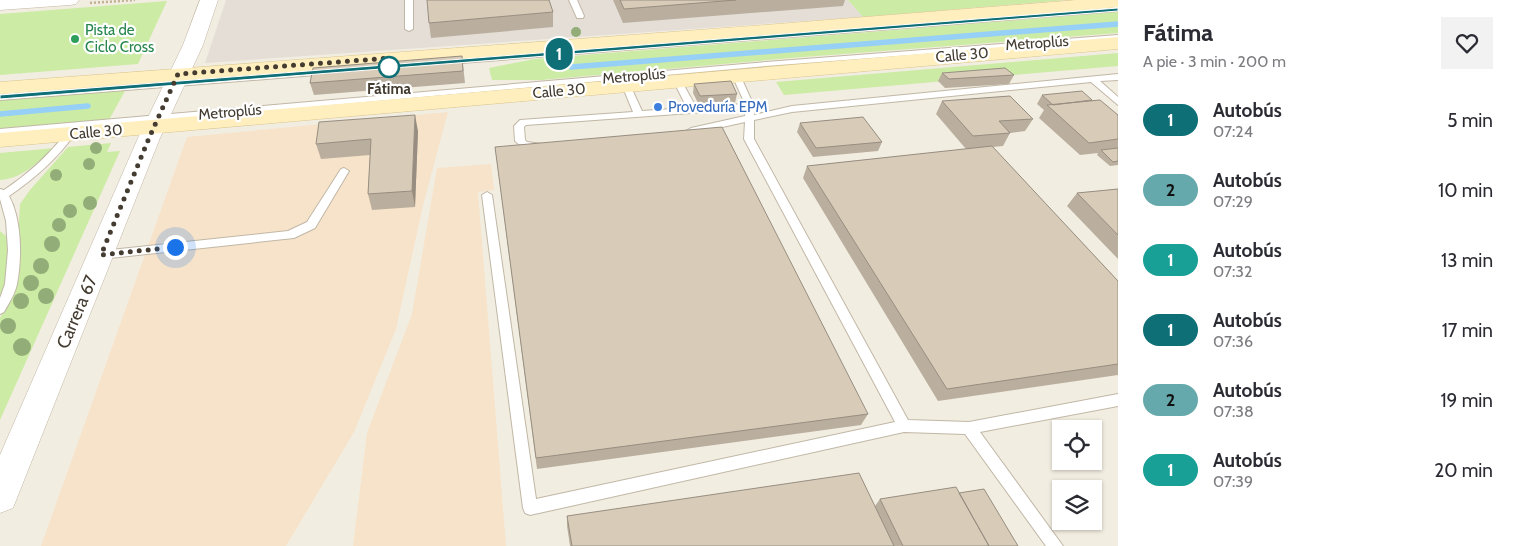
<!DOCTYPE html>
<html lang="es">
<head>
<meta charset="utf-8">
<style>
	body { margin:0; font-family:Cabin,sans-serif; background:#f2f2f3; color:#2b2b33; height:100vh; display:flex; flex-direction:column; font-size:19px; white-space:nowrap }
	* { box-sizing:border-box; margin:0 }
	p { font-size:16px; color:#7c7c81 }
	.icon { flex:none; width:28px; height:28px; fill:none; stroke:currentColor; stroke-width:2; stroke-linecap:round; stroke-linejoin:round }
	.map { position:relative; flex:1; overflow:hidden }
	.sheet { display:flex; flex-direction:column; background:#fff; width:400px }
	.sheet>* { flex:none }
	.badge { padding:0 10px; border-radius:16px; font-size:18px; line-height:32px }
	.buttons { position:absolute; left:1052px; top:420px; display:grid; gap:10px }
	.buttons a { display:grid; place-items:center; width:50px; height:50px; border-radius:0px; background:#fff; box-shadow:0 1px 4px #0004; font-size:25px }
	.you { position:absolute; width:25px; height:25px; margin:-12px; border:4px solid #fff; border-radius:50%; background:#1a73e8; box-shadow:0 0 0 8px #1a73e833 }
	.map>.badge { position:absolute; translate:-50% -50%; box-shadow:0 0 0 2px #fff }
	.round { display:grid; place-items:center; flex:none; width:52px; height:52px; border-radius:0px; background:#f2f2f3 }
	.head { display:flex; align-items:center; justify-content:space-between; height:85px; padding:0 25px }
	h1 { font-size:24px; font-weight:700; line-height:38px }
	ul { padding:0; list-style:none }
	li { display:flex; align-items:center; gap:15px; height:70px; padding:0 25px }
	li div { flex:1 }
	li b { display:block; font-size:19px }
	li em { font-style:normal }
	li .badge { min-width:55px; font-weight:700; text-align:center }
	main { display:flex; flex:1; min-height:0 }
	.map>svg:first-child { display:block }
	.commercial { fill:#f7e3c9 }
	.industrial { fill:#e4ded7 }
	.green { fill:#cceba5 }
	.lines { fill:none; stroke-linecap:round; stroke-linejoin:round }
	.stream { stroke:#96d0f6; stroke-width:5.5 }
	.service-casing { stroke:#c1b7a6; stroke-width:2 }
	.tertiary-casing { stroke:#c1b7a6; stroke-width:1 }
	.secondary-casing { stroke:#d9c58e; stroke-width:1 }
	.path { stroke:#c1b093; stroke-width:2.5; stroke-dasharray:2 2; stroke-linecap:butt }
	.service { fill:#fff; fill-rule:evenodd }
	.tertiary { fill:#fff; fill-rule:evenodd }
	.secondary { fill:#ffefbe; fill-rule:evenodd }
	.tree { fill:#92ad77 }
	.wall { fill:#baaf9e }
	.shaded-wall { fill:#978e81 }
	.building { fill:#d8cbb8; stroke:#978e81 }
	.line { fill:#0e6f76; stroke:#fff }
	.walk { stroke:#443c31; stroke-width:5; stroke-dasharray:0 9 }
	.leisure-dot { fill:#2e9e5b; stroke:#fff; stroke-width:2 }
	.stop-dot { fill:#fff; stroke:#0e6f76; stroke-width:2.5 }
	.shop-dot { fill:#3f7fe0; stroke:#fff; stroke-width:2 }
	.labels { text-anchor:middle; stroke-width:4.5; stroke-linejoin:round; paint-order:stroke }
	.far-leisure-label { font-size:15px; fill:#27864d; stroke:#fff; text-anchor:start }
	.far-street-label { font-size:15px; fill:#443c31; stroke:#fff }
	.far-stop-label { font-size:15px; font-weight:bold; fill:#443c31; stroke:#fff }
	.far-shop-label { font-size:15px; fill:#366cbe; stroke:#fff; text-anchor:start }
	.street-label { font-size:18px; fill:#443c31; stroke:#fff }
</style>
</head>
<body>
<main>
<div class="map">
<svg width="1118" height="546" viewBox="0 0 1118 546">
	<rect width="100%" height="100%" fill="#f2ede1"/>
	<path class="commercial" d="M448,112L423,205L396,329L354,432L286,546H41L187,137Z
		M491,164L494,190L478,192L506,546H353L367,433L412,314L437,168Z"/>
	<path class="industrial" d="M226,0H848L863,17L205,63Z"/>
	<path class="green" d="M848,0H1067L863,17Z
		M167,1L138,64L0,75V14Z
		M1118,12V33L791,58L541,80H492L489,68L534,59Z
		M1118,53V66L784,95L776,82Z
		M126,89L109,120L0,129V100Z
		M111,143L107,152L120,151L0,420V318L15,287L20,204L30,190L68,147Z
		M55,148C39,161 22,179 0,180V153Z
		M0,231L6,236C12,257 7,279 0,300Z"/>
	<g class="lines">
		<path class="stream" d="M571,67L1118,24
			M0,114L88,106"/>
		<defs>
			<path id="service" d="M405,0H413V29L409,31L405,29Z
				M569,0H577L584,16L583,18H577Z
				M1118,7V11L449,64L445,62L449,60Z
				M1118,35V39L766,66L0,135V129L766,62Z
				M326,70L330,72L329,74L0,100V94Z
				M733,73H736L740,75L754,106V115L792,106L1118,74V80L1100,81L1118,97V105L1091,82L792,112L754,120V139L908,420L969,422L1118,394V406L980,432L1063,546H1046L965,434L904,432L530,515L525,513L523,508L482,195L487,192L492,195L536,499L895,422L744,139L745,122L691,134L686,131L691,128L745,116L746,109L526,125L524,127L525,140L527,142L542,144L544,146C536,152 522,148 515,141L514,126L520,120L633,112L622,85L626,82L630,85L642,111L687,108L673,80L677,77L681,80L696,107L745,104L732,75Z
				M69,132L74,135C56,160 34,179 9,196C22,220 22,258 17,284C15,294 9,303 4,312L0,314V298L5,284L8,250L6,221L0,199V189L4,190C28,174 48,156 66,133Z
				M344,168L349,171L315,228L294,238L101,259L96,255L101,251L288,231L307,222L341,169Z"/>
			<path id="tertiary" d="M0,0H79L76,4L70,5L0,10Z
				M200,0H218L203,45L160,138L13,508L0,513V455L138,138L183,45Z"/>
			<path id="secondary" d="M1077,0H1118V7L765,37L0,94V82L765,25Z
				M1118,37V49L0,147V133Z"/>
		</defs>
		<use href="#service" class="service-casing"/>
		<use href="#tertiary" class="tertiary-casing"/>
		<use href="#secondary" class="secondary-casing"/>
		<path class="path" d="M90,3L135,0"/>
		<use href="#service" class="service"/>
		<use href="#tertiary" class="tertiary"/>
		<use href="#secondary" class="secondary"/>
	</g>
	<g class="tree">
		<circle cx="576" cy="32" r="5"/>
		<circle cx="96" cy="148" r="6"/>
		<circle cx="89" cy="164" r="6"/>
		<circle cx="56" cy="175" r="6"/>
		<circle cx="90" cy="203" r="7"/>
		<circle cx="70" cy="211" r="7"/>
		<circle cx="59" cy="225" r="7"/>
		<circle cx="52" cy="244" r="8"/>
		<circle cx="41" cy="266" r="8"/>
		<circle cx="31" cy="283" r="8"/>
		<circle cx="46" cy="296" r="8"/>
		<circle cx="21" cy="301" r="8"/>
		<circle cx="8" cy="326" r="8"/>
		<circle cx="22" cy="347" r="9"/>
	</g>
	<path class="wall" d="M613,0H845L843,6L623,23Z
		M553,12V27L431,38L429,23Z
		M462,56L465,83L314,95L310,83Z
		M942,73L1014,75L1009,84L945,88L938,81Z
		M694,84L737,94L735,103L699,105L693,93Z
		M1042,95L1092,100L1118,115V165L1110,166L1097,155L1098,153L1080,155L1039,118L1044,110L1037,104Z
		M942,101L1033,119L1025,131L1010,133L1003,146L992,147L1118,281V375L938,401L803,178L807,166L966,149L936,114Z
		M800,123L882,142L878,151L813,157L797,132Z
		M418,131L415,207L372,210L368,194L370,155L321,159L316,144Z
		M495,147L868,414L861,425L537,469Z
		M1118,189V259L1067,206L1077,193Z
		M959,493L1018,546H570L567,526V516L875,506L880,499Z"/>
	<path class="shaded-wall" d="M415,115L418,131L415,207L412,191Z"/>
	<path class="building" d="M427,0H549L553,12L429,23Z
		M620,0H736L624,9Z
		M462,56L463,71L310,83L313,68Z
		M1005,68L1014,75L949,79L942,73Z
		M731,81L737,94L700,96L694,84Z
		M1082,91L1092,100L1053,105L1042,95Z
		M1010,96L1033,119L999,121L1010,133L973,136L942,101Z
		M1100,100L1118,115V139L1089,143L1047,105Z
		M415,115L412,191L368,194L371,139L316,144L319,122Z
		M863,117L882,142L816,148L800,123Z
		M722,127L868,414L536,458L495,147Z
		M992,146L1118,281V364L947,389L807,166Z
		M1118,148V161L1113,162L1101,150Z
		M1118,189V235L1077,193Z
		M859,473L894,546H572L567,516Z
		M956,487L989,546H903L880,499Z
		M984,489L1018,546H989L959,493Z"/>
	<path class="line" d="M1118,8V11L0,99V95Z"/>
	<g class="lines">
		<path class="walk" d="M175,247L101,255L149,138L178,74L391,58L389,67"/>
	</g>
	<circle class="leisure-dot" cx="75" cy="39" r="5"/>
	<circle class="stop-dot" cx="389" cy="67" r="10"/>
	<circle class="shop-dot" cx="658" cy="107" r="5"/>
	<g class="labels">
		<g class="far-leisure-label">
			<text x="85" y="35">Pista de<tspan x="85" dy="17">Ciclo Cross</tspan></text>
		</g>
		<g class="far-street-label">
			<text transform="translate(1037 43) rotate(-4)" y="5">Metroplús</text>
			<text transform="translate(962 55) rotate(-5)" y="5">Calle 30</text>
			<text transform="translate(634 76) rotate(-5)" y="5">Metroplús</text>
			<text transform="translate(559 91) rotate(-5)" y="5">Calle 30</text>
			<text transform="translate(230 112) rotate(-5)" y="5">Metroplús</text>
			<text transform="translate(96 132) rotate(-5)" y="5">Calle 30</text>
		</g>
		<g class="far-stop-label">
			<text x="389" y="94">Fátima</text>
		</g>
		<g class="far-shop-label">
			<text x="668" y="112">Proveduría EPM</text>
		</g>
		<g class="street-label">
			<text transform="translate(77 312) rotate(-67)" y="6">Carrera 67</text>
		</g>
	</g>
</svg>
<div class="buttons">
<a><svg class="icon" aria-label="locate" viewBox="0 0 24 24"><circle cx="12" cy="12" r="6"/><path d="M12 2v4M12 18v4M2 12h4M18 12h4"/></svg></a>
<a><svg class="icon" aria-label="layers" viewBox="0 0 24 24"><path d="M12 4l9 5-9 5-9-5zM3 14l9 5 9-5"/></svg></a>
</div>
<div class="you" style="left:175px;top:247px"></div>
<b class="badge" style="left:559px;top:54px;background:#0e6f76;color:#fff">1</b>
</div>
<section class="sheet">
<div class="head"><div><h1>Fátima</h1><p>A pie · 3 min · 200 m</p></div><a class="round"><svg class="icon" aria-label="heart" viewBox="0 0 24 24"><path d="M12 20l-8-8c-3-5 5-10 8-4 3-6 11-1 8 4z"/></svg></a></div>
<ul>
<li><span class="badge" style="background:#0e6f76;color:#fff">1</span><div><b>Autobús</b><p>07:24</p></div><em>5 min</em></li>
<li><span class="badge" style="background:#65a9ac;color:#111">2</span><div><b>Autobús</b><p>07:29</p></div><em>10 min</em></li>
<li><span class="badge" style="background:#18a096;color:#fff">1</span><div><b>Autobús</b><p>07:32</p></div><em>13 min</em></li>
<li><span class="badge" style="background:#0e6f76;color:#fff">1</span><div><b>Autobús</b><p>07:36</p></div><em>17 min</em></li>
<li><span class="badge" style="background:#65a9ac;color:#111">2</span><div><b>Autobús</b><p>07:38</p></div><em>19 min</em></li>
<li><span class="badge" style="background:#18a096;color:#fff">1</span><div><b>Autobús</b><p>07:39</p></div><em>20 min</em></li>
</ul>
</section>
</main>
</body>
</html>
